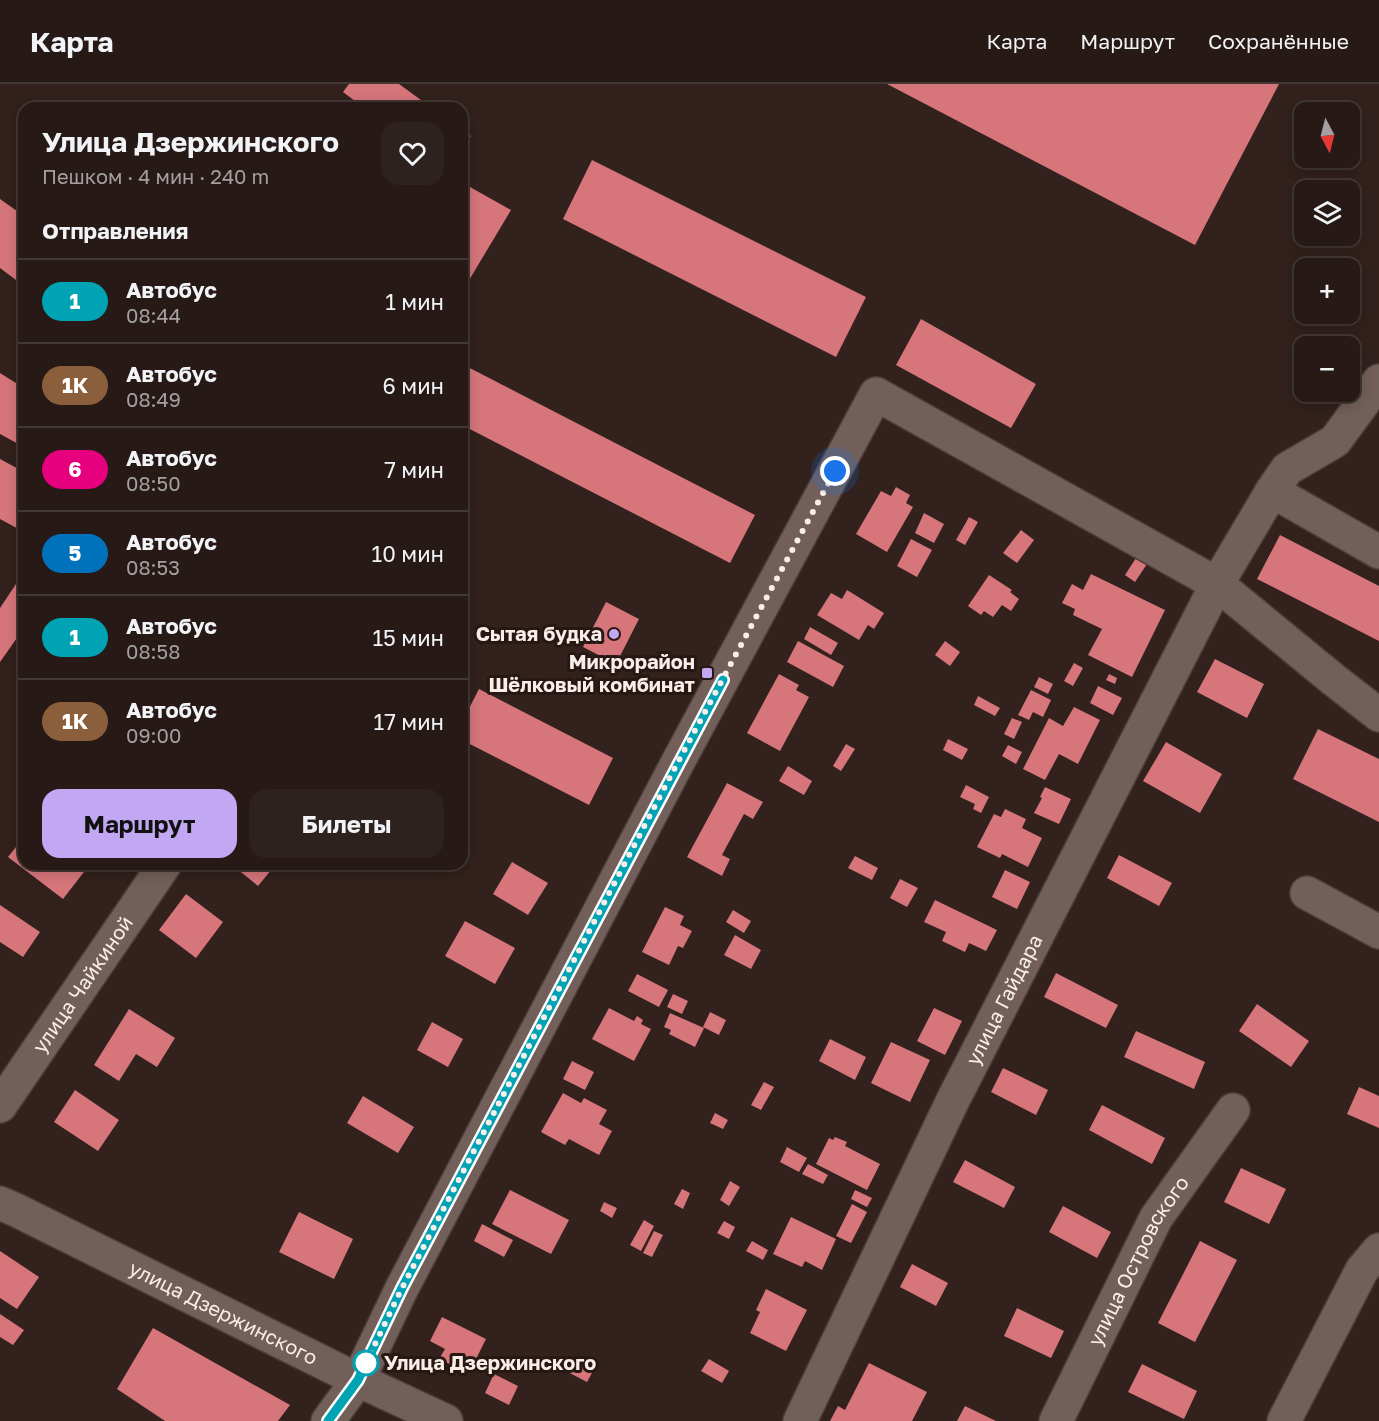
<!DOCTYPE html>
<html lang="ru">
<head>
<meta charset="utf-8">
<style>
	body { margin:0; font-family:"Golos Text",sans-serif; background:#2e221f; color:#f1f3f6; height:100vh; display:flex; flex-direction:column; font-size:22px; white-space:nowrap }
	* { box-sizing:border-box; margin:0 }
	p { font-size:20px; color:#a4a0a1 }
	.icon { flex:none; width:33px; height:33px; fill:none; stroke:currentColor; stroke-width:2; stroke-linecap:round; stroke-linejoin:round }
	.map { position:relative; flex:1; overflow:hidden }
	.details { position:absolute; left:18px; top:18px; width:450px; height:768px; display:flex; flex-direction:column; background:#261916; border-radius:18px; box-shadow:0 3px 15px #0003,0 0 0 2px #423835 }
	.details>* { flex:none }
	.badge { padding:0 12px; border-radius:20px; font-size:21px; line-height:39px }
	.needle { width:39px; rotate:173deg }
	.controls { position:absolute; left:1294px; top:18px; display:grid; gap:12px }
	.controls a { display:grid; place-items:center; width:66px; height:66px; border-radius:12px; background:#261916; box-shadow:0 3px 15px #0003,0 0 0 2px #423835; font-size:30px }
	.you { position:absolute; width:30px; height:30px; margin:-15px; border:4px solid #fff; border-radius:50%; background:#1a73e8; box-shadow:0 0 0 9px #1a73e833 }
	.map>.badge { position:absolute; translate:-50% -50%; box-shadow:0 0 0 3px #fff }
	h2 { padding:0 24px; font-size:22px; line-height:54px }
	.round { display:grid; place-items:center; flex:none; width:63px; height:63px; border-radius:18px; background:#2e221f }
	.head { display:flex; align-items:center; justify-content:space-between; height:102px; padding:0 24px }
	h1 { font-size:28px; font-weight:700; line-height:45px }
	.primary-button { display:flex; gap:12px; margin-top:auto; padding:12px 24px }
	.primary-button a { flex:1; height:69px; border-radius:18px; background:#c2a7f2; color:#111; font-size:24px; font-weight:700; line-height:69px; text-align:center }
	.primary-button a+a { background:#2e221f; color:#f1f3f6 }
	ul { padding:0; list-style:none }
	li { display:flex; align-items:center; gap:18px; height:84px; padding:0 24px; border-top:2px solid #423835 }
	li div { flex:1 }
	li b { display:block; font-size:22px }
	li em { font-style:normal }
	li .badge { min-width:66px; font-weight:700; text-align:center }
	header { display:flex; align-items:center; gap:36px; box-sizing:border-box; height:84px; padding:0 30px; background:#261916; border-bottom:2px solid #423835 }
	header strong { font-size:28px }
	nav { display:flex; gap:33px; margin-inline-start:auto; font-size:21px }
	.map>svg:first-child { display:block }
	.building { fill:#d6767b }
	.lines { fill:none; stroke-linecap:round; stroke-linejoin:round }
	.minor-casing { stroke:#4a3d39; stroke-width:36 }
	.minor { stroke:#725f59; stroke-width:33 }
	.line-casing { stroke:#fff; stroke-width:14 }
	.line { stroke:#00a3b4; stroke-width:9 }
	.walk { stroke:#f8ede9; stroke-width:6; stroke-dasharray:0 10.8 }
	.poi-dot { fill:#c2a7f2; stroke:#281813; stroke-width:2 }
	.stop-dot { fill:#fff; stroke:#00a3b4; stroke-width:3 }
	.labels { text-anchor:middle; stroke-width:6; stroke-linejoin:round; paint-order:stroke }
	.poi-label { font-size:20px; font-weight:bold; fill:#f8ede9; stroke:#281813; text-anchor:end }
	.street-label { font-size:20px; fill:#f8ede9; stroke:#281813 }
	.stop-label { font-size:20px; font-weight:bold; fill:#f8ede9; stroke:#281813; text-anchor:start }
</style>
</head>
<body>
<header>
<strong>Карта</strong>
<nav><a>Карта</a><a>Маршрут</a><a>Сохранённые</a></nav>
</header>
<div class="map">
<svg width="1379" height="1337" viewBox="0 0 1379 1337">
	<rect width="100%" height="100%" fill="#32211d"/>
	<path class="building" d="M349,0H399L432,24H364L343,8Z
		M887,0H1279L1195,161Z
		M462,45L471,52L462,65Z
		M592,76L866,213L836,273L563,135Z
		M470,103L511,126L462,208V116Z
		M0,115L24,132V202L0,184Z
		M921,235L1036,300L1011,344L896,281Z
		M462,280L755,431L730,479L462,341Z
		M0,289L24,304V363L0,350Z
		M0,375L24,388V448L0,435Z
		M896,403L910,411L906,419L913,423L887,468L856,450L881,407L891,412Z
		M924,429L944,440L934,459L915,449Z
		M969,433L978,438L965,461L956,456Z
		M1021,446L1034,456L1017,479L1003,469Z
		M1280,451L1379,502V557L1257,495Z
		M911,455L932,466L917,493L897,482Z
		M1136,474L1147,480L1135,498L1125,491Z
		M24,488V544L0,578V524Z
		M1091,490L1165,526L1132,593L1088,571L1102,545L1073,531L1075,525L1062,519L1072,500L1083,506Z
		M989,491L1012,506L1010,508L1019,515L1011,527L1002,521L993,533L984,527L981,531L968,522Z
		M847,506L884,529L874,545L868,541L859,556L817,531L831,509L842,515Z
		M606,518L639,535L616,580L583,563Z
		M810,543L838,559L831,571L804,555Z
		M798,557L844,582L833,603L787,578Z
		M945,557L960,568L950,582L935,571Z
		M1215,575L1264,600L1247,634L1197,608Z
		M1074,579L1083,584L1073,602L1064,597Z
		M779,590L799,601L796,606L809,613L780,667L747,649Z
		M1109,590L1117,594L1115,600L1106,596Z
		M1039,593L1053,600L1048,610L1034,603Z
		M1098,602L1122,614L1113,631L1090,619Z
		M479,605L613,674L589,721L462,656V638Z
		M1031,606L1051,616L1043,633L1033,628L1029,636L1018,631Z
		M978,612L1000,624L995,632L974,621Z
		M1074,623L1100,636L1078,680L1059,670L1045,696L1023,685L1049,634L1063,642Z
		M1012,634L1022,638L1014,655L1004,650Z
		M1318,645L1379,675V738L1293,695Z
		M948,655L968,665L962,676L943,666Z
		M1166,658L1222,690L1200,729L1143,697Z
		M846,660L855,665L841,687L833,682Z
		M1008,661L1022,668L1016,680L1002,672Z
		M788,682L812,697L804,711L779,697Z
		M727,699L763,718L753,735L744,730L722,771L730,775L722,792L687,773Z
		M966,701L989,713L981,729L973,725L975,720L960,713Z
		M1045,703L1071,715L1059,740L1034,729L1042,714L1040,713Z
		M1005,725L1026,735L1022,744L1042,754L1028,783L1002,770L1000,774L977,763L994,730L1001,733Z
		M24,753V780H82L87,784L63,815L8,773Z
		M1119,771L1172,799L1159,822L1107,794Z
		M855,772L878,784L872,796L848,784Z
		M512,778L548,799L528,831L493,810Z
		M231,780H276L258,802Z
		M1005,786L1030,798L1017,825L992,813Z
		M900,795L918,804L907,823L890,814Z
		M186,810L223,838L196,874L159,846Z
		M935,816L997,846L986,867L969,859L965,868L942,857L946,848L924,838Z
		M0,821L40,848L23,873L0,858Z
		M665,823L684,832L680,841L692,847L683,864L678,862L669,881L642,868Z
		M733,826L751,837L744,849L726,838Z
		M465,837L515,864L495,900L445,872Z
		M735,851L761,866L751,885L724,871Z
		M1056,889L1118,921L1106,944L1044,913Z
		M637,890L668,906L659,923L628,907Z
		M673,910L688,917L682,930L667,923Z
		M1257,920L1309,957L1291,983L1239,947Z
		M609,924L634,937L637,932L643,936L641,940L651,945L634,977L592,955Z
		M934,924L962,937L945,971L917,957Z
		M129,925L175,954L157,983L136,970L119,997L94,981Z
		M710,928L726,936L719,951L703,943Z
		M670,929L704,944L695,963L669,950L671,946L664,943Z
		M432,938L463,955L448,983L417,966Z
		M1136,947L1205,978L1194,1005L1124,973Z
		M830,955L866,973L855,996L819,977Z
		M891,958L930,976L910,1018L871,999Z
		M572,977L594,988L585,1006L563,995Z
		M1003,984L1048,1006L1036,1031L991,1008Z
		M764,998L774,1003L761,1026L751,1021Z
		M1359,1003L1379,1012V1044L1347,1030Z
		M75,1006L119,1036L98,1067L54,1038Z
		M563,1009L581,1019L584,1014L607,1026L599,1040L612,1047L599,1071L569,1055L565,1061L541,1048Z
		M363,1012L414,1043L398,1069L347,1039Z
		M1102,1021L1165,1054L1152,1080L1089,1046Z
		M715,1029L728,1036L723,1045L710,1039Z
		M835,1053L847,1058L845,1062L880,1080L867,1106L816,1080L829,1054L833,1056Z
		M787,1063L807,1074L799,1088L780,1078Z
		M965,1076L1015,1103L1004,1124L953,1098Z
		M808,1080L828,1091L823,1100L802,1090Z
		M1241,1084L1286,1105L1269,1140L1224,1118Z
		M730,1097L740,1103L729,1122L720,1116Z
		M682,1105L690,1109L683,1125L674,1120Z
		M510,1106L569,1136L551,1170L492,1140Z
		M855,1106L872,1114L867,1123L851,1115Z
		M604,1118L617,1124L612,1134L600,1127Z
		M852,1120L867,1128L851,1159L836,1152Z
		M1063,1122L1111,1148L1097,1174L1049,1148Z
		M299,1128L353,1155L334,1195L279,1168Z
		M791,1133L836,1155L822,1186L805,1177L802,1183L773,1170Z
		M644,1136L654,1142L641,1167L630,1161Z
		M724,1137L735,1143L729,1155L717,1149Z
		M482,1140L513,1156L504,1173L474,1157Z
		M654,1147L663,1151L652,1173L643,1169Z
		M752,1157L768,1166L763,1176L746,1167Z
		M1200,1157L1237,1176L1195,1258L1158,1239Z
		M0,1167L39,1193L17,1225L0,1214Z
		M912,1180L948,1199L936,1222L900,1203Z
		M766,1205L807,1226L786,1267L750,1249L760,1228L756,1226Z
		M1017,1224L1064,1247L1051,1274L1004,1252Z
		M0,1230L24,1246L13,1261L0,1253Z
		M442,1233L486,1255L474,1279L463,1274L458,1284L439,1275L445,1265L430,1257Z
		M153,1244L290,1321L278,1337H165L117,1305Z
		M570,1275L593,1287L587,1298L564,1286Z
		M709,1275L729,1287L722,1299L701,1287Z
		M869,1279L927,1308L912,1337H830L838,1322L845,1326Z
		M1142,1280L1197,1307L1184,1335L1128,1308Z
		M494,1290L518,1302L509,1321L485,1309Z
		M965,1322L996,1337H957Z"/>
	<g class="lines">
		<defs>
			<g id="minor">
				<path d="M1272,407L1379,468"/>
				<path d="M1307,809L1379,848"/>
				<path id="s1" d="M0,1022L165,780"/>
				<path id="s2" d="M0,1119L16,1126L358,1296L446,1337"/>
				<path d="M328,1337L358,1296L402,1204L679,676L876,310L1217,500L1334,596L1379,631"/>
				<path id="s3" d="M800,1337L953,1016L1217,500L1272,407L1287,385L1335,357L1379,297"/>
				<path id="s4" d="M1056,1337L1156,1134L1233,1026"/>
				<path d="M1284,1337L1362,1186L1379,1166"/>
			</g>
		</defs>
		<use href="#minor" class="minor-casing"/>
		<use href="#minor" class="minor"/>
	</g>
	<g class="lines">
		<defs>
			<path id="line" d="M328,1337L358,1296L402,1204L723,596"/>
		</defs>
		<use href="#line" class="line-casing"/>
		<use href="#line" class="line"/>
		<path class="walk" d="M366,1279L402,1204L679,676L835,387"/>
	</g>
	<g class="poi-dot">
		<circle cx="614" cy="550" r="6"/>
		<rect x="701" y="583" width="12" height="12" rx="3"/>
	</g>
	<circle class="stop-dot" cx="366" cy="1279" r="12"/>
	<g class="labels">
		<g class="poi-label">
			<text x="602" y="557">Сытая будка</text>
			<text x="695" y="585">Микрорайон<tspan x="695" dy="23">Шёлковый комбинат</tspan></text>
		</g>
		<g class="street-label">
			<text dy="7" stroke="none"><textPath href="#s1" startOffset="147">улица Чайкиной</textPath></text>
			<text dy="7" stroke="none"><textPath href="#s3" startOffset="468">улица Гайдара</textPath></text>
			<text dy="7" stroke="none"><textPath href="#s4" startOffset="180">улица Островского</textPath></text>
			<text dy="7" stroke="none"><textPath href="#s2" startOffset="249">улица Дзержинского</textPath></text>
		</g>
		<g class="stop-label">
			<text x="384" y="1286">Улица Дзержинского</text>
		</g>
	</g>
</svg>
<div class="controls">
<a><svg class="needle" viewBox="-14 -14 28 28"><path d="M0-13l5 13h-10z" fill="#e53935"/><path d="M0 13l5-13h-10z" fill="#a4a0a1"/></svg></a>
<a><svg class="icon" aria-label="layers" viewBox="0 0 24 24"><path d="M12 4l9 5-9 5-9-5zM3 14l9 5 9-5"/></svg></a>
<a>+</a>
<a>−</a>
</div>
<div class="you" style="left:835px;top:387px"></div>
<section class="details">
<div class="head"><div><h1>Улица Дзержинского</h1><p>Пешком · 4 мин · 240 m</p></div><a class="round"><svg class="icon" aria-label="heart" viewBox="0 0 24 24"><path d="M12 20l-8-8c-3-5 5-10 8-4 3-6 11-1 8 4z"/></svg></a></div>
<h2>Отправления</h2>
<ul>
<li><span class="badge" style="background:#00a3b4;color:#fff">1</span><div><b>Автобус</b><p>08:44</p></div><em>1 мин</em></li>
<li><span class="badge" style="background:#8b5e3c;color:#fff">1К</span><div><b>Автобус</b><p>08:49</p></div><em>6 мин</em></li>
<li><span class="badge" style="background:#e6007e;color:#fff">6</span><div><b>Автобус</b><p>08:50</p></div><em>7 мин</em></li>
<li><span class="badge" style="background:#0072bc;color:#fff">5</span><div><b>Автобус</b><p>08:53</p></div><em>10 мин</em></li>
<li><span class="badge" style="background:#00a3b4;color:#fff">1</span><div><b>Автобус</b><p>08:58</p></div><em>15 мин</em></li>
<li><span class="badge" style="background:#8b5e3c;color:#fff">1К</span><div><b>Автобус</b><p>09:00</p></div><em>17 мин</em></li>
</ul>
<div class="primary-button"><a>Маршрут</a><a>Билеты</a></div>
</section>
</div>
</body>
</html>
